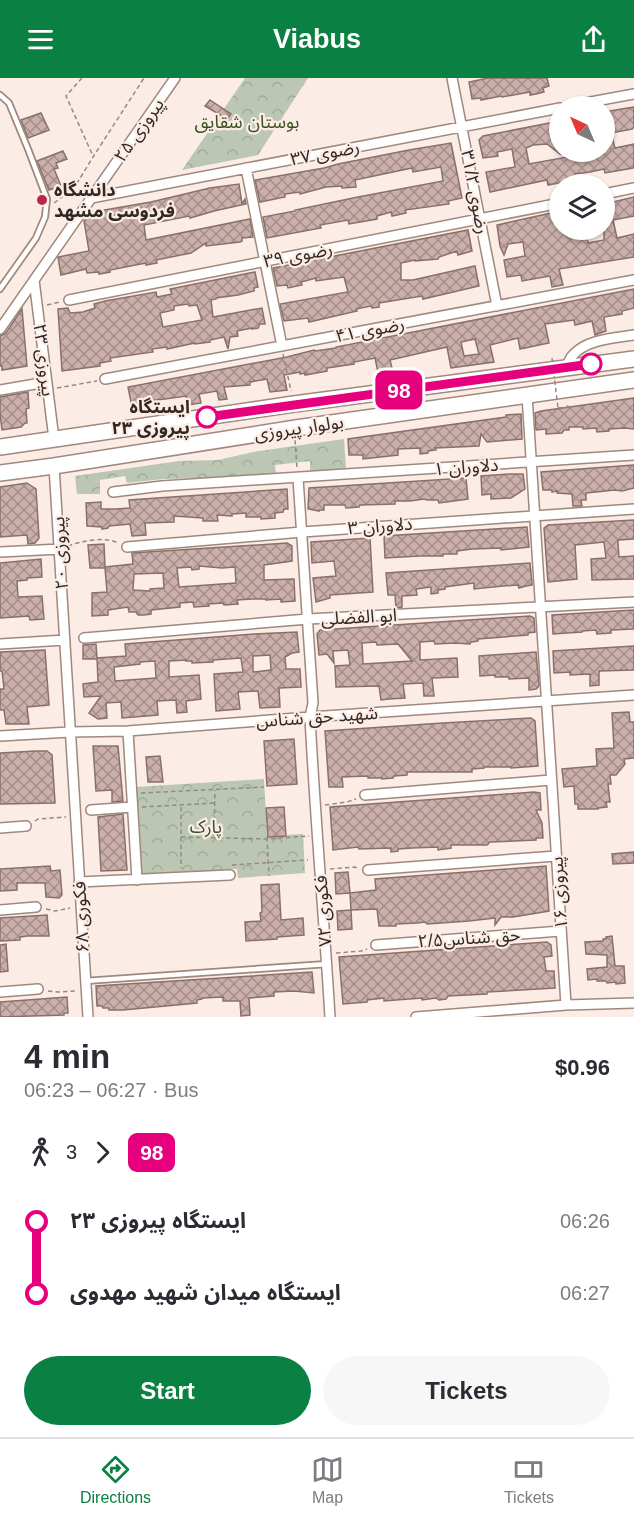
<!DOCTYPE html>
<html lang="en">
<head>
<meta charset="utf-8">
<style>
	body { margin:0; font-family:Helvetica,"Noto Sans Arabic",sans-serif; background:#f7f7f7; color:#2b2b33; height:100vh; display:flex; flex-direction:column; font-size:22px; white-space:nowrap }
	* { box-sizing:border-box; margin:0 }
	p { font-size:20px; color:#7c7c81 }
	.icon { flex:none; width:33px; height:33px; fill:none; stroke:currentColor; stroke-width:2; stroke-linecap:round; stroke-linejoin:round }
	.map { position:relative; height:939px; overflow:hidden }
	.drawer { display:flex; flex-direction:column; background:#fff; flex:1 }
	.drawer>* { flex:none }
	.badge { padding:0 12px; border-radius:9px; font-size:21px; line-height:39px }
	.needle { width:39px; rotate:316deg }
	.tools { position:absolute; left:549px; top:18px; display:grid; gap:12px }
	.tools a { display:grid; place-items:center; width:66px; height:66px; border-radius:50%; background:#fff; box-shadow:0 2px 4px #0004; font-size:30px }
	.map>.badge { position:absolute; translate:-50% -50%; box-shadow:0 0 0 3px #fff }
	.legs { display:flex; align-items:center; gap:9px; height:66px; padding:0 24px; font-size:20px }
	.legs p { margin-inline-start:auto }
	.headline { display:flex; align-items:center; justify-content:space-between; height:102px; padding:0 24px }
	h1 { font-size:33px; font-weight:800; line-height:45px }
	.cta { display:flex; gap:12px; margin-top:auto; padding:12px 24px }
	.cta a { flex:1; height:69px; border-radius:36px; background:#0b8043; color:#fff; font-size:24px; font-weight:800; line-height:69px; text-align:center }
	.cta a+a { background:#f7f7f7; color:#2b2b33 }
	ul { padding:0 24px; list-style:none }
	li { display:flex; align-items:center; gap:21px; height:72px; font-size:22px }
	li i { display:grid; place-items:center; width:9px; height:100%; margin:0 8px; background:currentColor }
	li i::after { content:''; width:15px; height:15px; margin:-8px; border:4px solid; border-radius:50%; background:#fff }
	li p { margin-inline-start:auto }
	li:first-child i { background:linear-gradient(#0000 50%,currentColor 0) }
	li:last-child i { background:linear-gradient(currentColor 50%,#0000 0) }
	header { display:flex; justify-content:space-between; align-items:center; height:78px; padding:0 24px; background:#0b8043; color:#fff; font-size:27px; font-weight:800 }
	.menu { display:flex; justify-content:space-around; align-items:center; height:84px; border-top:2px solid #e1e1e2; background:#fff; font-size:16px; color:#7c7c81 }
	.menu a { display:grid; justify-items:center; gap:3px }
	.menu .on { color:#0b8043 }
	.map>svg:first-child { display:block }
	.park { fill:url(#park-crowns) }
	.building { fill:url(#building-cross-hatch); stroke:#8a706c; stroke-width:1.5; fill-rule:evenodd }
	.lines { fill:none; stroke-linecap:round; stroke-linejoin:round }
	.service-casing { stroke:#a0887e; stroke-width:8 }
	.minor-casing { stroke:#a0887e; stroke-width:12 }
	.primary-casing { stroke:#a0887e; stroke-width:18 }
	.path { stroke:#968984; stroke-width:1.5; stroke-dasharray:4.5 3; stroke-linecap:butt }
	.service { stroke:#fff; stroke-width:4.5 }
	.minor { stroke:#fff; stroke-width:9 }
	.primary { stroke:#fff; stroke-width:15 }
	.path-bridge { stroke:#968984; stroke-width:1.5; stroke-dasharray:4.5 3; stroke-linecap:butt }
	.line-1-casing { stroke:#fff; stroke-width:14 }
	.line-1 { stroke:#e6007e; stroke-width:9 }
	.poi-dot { fill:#b7274e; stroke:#fcece6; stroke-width:2 }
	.stop-1-dot { fill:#fff; stroke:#e6007e; stroke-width:3 }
	.labels { text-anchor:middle; stroke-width:4.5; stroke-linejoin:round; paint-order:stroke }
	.park-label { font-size:18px; fill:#38501e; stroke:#fcece6 }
	.street-label { font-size:18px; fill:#312723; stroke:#fcece6 }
	.poi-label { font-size:18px; font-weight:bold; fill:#312723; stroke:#fcece6; text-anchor:start }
	.stop-label { font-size:18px; font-weight:bold; fill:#312723; stroke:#fcece6; text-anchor:end }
</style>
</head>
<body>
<header><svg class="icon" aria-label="menu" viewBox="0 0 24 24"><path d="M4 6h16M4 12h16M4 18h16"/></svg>Viabus<svg class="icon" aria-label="share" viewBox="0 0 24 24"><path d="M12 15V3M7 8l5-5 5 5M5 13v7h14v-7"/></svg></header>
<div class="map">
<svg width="634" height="939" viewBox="0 0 634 939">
	<defs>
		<pattern id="park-crowns" width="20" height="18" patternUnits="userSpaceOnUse" patternTransform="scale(1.5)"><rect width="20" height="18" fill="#bbc7b2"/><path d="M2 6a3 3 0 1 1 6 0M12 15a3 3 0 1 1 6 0" fill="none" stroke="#a1ab99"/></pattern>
		<pattern id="building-cross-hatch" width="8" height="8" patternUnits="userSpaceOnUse" patternTransform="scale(1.5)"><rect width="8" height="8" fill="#caafaa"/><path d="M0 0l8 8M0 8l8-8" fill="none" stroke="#a58e8a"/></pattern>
	</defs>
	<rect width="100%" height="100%" fill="#fcece6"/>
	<path class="park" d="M245,0H308L258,77L182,92Z
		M344,361L346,391L310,393V383L275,387L276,398L163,401L127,405L125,398L100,402V416H77L75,398L179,383L218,382L253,374Z
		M264,701L267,758L303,756L305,795L238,800L237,791L140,797L135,709Z"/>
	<path class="building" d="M488,0H547L549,8L543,10L544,14L536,16L530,17V14L502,19L501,18L481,22V20L472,21L469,4Z
		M210,22L231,36L227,41L205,28Z
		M634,29V49L632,51L611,55L615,70L634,66V88L633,90L605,95L604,91L590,94L575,96V99L568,100L569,103L548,107L547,102L490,114L486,94L515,89L512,71L497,74L498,78L483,80L479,62L483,58L560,43V76L547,66L533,67L526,70L529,86L595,74H604V34Z
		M41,35L49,52L28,60L21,42Z
		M451,65L462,120L448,123L449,126L405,132L406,135L397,137L392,138L391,134L377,138V141L349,146L348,142L320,147L321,150L267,160L263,139L295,133V132L358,119L443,103L441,89L413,94L412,90L355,102L356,109L342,110V108L326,109L300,116V114L285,116V119L260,124L255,102L324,90L338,86L409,72Z
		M63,73L67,81L56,85L58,90L54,91L61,108L49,112L37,83Z
		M239,106L242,126L245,121L246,126L214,133L190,140L189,138L144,147L146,162L250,141L253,159L242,160V163L240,164L206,168V165L191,175L156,182L157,185L146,187V185L110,192V194L99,196V194L87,195L86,191L61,197L58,179L89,173L84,143L93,134L151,124L210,110Z
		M634,119V138L613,142L617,160L634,156V179L559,191L563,207L552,209L550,198L522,203L521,197L507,199L504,182L525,178L523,164L508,166L504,177L500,168L497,147L560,133V152H586L588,165L604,162V126Z
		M468,152L472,173L458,177L457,173L439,179L438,181L415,183V182L401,185V202H413L475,188L479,208L423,221L422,218L379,225V229L372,230L371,228L356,231L357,233L309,244L308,240L284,243L280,226L348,214L344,199L316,203V200L301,204L302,207L288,210L287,207L277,208L273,190Z
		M255,194L258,209L254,210V213L238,217L216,220V221L211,222L213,239L262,230L265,246H260L258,250L252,251V250L237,253L238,258L230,259L228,271L224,259L210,262V264L195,266V265L167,271V269L152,271L153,274L110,280L111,283L100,285V288L62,293L58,231L68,230L70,235L83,234L95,230L94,226L105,223L156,214L157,219L172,216L170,211ZM188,226L189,228L197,227L202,242L163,249L160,235L174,232V228Z
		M634,211V230L622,233V236L604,239L606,253L595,257L592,243L575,247L574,242L545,246L549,265L520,271L518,260L490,267L494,284L451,290L447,269L390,282L394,298L379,299L375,280L354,284V286L327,290V293L305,297V295L300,296V294L284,297L287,312L270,314L267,301L250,304V307L224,309L227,321L219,322L217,313L199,316L201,325L188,327L186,318L165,321L148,323L150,332L133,334L128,309L287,279L314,272L315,273L336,270V269ZM475,261L479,276L464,278L461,264Z
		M22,231L27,288L2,292V288H0V258L6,255Z
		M28,314L29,330L26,331L27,345H25L21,349L2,352L0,336V319Z
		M634,320V351L625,350L609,351V353L597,354L596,350L583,351V349H569V352H564L562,355L546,356V351L536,352L535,335L541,333Z
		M521,336L522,361L487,364L481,356L479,368L435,370L436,372L428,373V375L420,376V370L398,371V377L363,381V377H349L348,361L506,339V337Z
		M634,387V410L622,413L615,412L586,415V422H581L582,428H573L572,416L557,415V413L552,414V412H543L541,394Z
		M509,396H523L525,411L511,420L491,421V416L482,417L481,398Z
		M466,400L468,421L439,425L438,422H427L424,421L410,423H395V426L360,427L359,429L346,430L345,427H324V432H319V433L308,431L309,410Z
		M27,405L36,411L39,460L35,465L28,466L27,457L0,459V409Z
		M287,411L288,431H284L283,434L275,435V440L261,441V439H246V435L232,436V438L217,437L218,443H203V440L174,438V444L145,445L146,457L132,458L130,446L109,448L108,450L102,451V449L87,448L86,425L101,424V431H116L130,430L129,422Z
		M634,442V461L618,462V465L619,479L634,478V501L592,502L591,481L606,480L604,464L575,467L577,501L548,504L544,450L548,447Z
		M527,449L529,469L501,472V470L472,471L457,473V476H443V478H420L385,480L384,458Z
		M370,460L373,514L330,517V520L316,524L313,500L336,498L334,483L312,485L311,464Z
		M287,465L292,468V483L264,487V502L294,501L295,523L281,524V521L266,522V521H252L237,522L238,526L224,527L223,525L208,526L209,528L194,529L193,524L180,525V529L151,532V536L144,537H138L136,534H129L128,529L108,532V537L92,538V515L107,514L105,490H90L88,467L104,466L105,489L133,486L132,475ZM199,488L222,490L235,489L236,505L179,509L177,490L191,489L192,492L199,491ZM163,495L164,510L150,511V513L133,512L134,496Z
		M41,481L42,499L27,500V502L17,503L18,519L42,518L44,541L30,542L29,538L0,540V485Z
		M530,485L532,505V507L526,508L519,510L518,507L503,508L474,511V505L445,509V511L438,512V515L431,516V509L416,511L417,517L402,518V529L396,530L395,517H388L386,495Z
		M634,532V551L611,552V555L597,556L596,552L582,553V554L553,556L552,537Z
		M530,538L534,540L535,554L528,555V557L478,561V563L471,564L470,566L455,565L435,566L434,563L420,564V582L457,580L458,599L432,600L434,618H424L423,605L403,606L405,620L389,621L381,622L379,608L336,609L335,588L350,587L348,572L333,573L334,585L327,576L319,577L317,556L320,552ZM376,564L377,567L398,566L412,583L363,586L362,565Z
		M297,554L299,574L292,575L285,579L286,591H300L301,609L279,610L280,629L260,630L258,613L238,614L240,631L216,633L214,596L243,594L241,580L213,582V584L192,585V583H186V582L169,583V599L199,597L201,621L186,623L187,634L177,635L176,622L157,623L158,637L122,640L121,624L106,625L107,640L98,641L89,635L101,618L84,619L83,606L98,604L97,580L126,578L125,566L254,556ZM270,577L271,592L253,594V578ZM155,583L156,600L115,603L114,589L140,586V584Z
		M96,566L97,581H83V567Z
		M634,568V592L599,593V607L590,608V596L570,597V594L554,595L553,573Z
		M45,572L49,627L27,629L29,646H6L4,632H0V611H4L2,593H0V574Z
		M536,574L539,608L536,611L529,612V600L509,601V599H495V597L480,598L479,578Z
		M629,634L630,644H634V680L624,681L625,686L616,697H610L611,706H608L610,724H606L607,729L598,730V731H578V726H575L574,708L564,709L562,691L597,688L596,671L614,670L612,635Z
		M531,640L535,643L538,688L511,690V689H484V690L472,691V694H407V697L394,698L393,700L382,701V700H368V698L342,699L343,709H329L325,653L443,645Z
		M294,661L297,706L267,708L264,663Z
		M93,668H118L123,723L112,724V712L96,713Z
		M36,673H47L52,677L55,725L0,726V675Z
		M160,678L163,704H148L146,679Z
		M534,714L540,715L541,732H536L542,745L543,760H536V762L490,764L487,767H451V770L438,772V769L412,770L398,771V773L391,774V770L359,771L358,769L333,772L330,729Z
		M284,729L286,758L268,759L266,730Z
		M123,736L127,792L101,793L98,739Z
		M634,774V785L613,786L612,776Z
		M50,788L51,793L60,792L62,817L59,820L46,819L45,805H17V812L0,813V791Z
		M546,788L549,833L513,839H501L495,847V840L469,843L427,846L425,844L417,845L396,846V848H379L377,831L351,832L350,815L336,816L335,795L348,794L350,815L376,812L375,801Z
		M279,806L281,842L303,840L304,857L277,859V861L246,863L245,844L261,843L260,835L262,834L261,807Z
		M351,832L352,851L338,852L337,833Z
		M47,837L49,858H27L20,859V862L0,863V840Z
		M612,858L615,888H624L625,905L616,906V904L607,905L606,903H597V901L588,902L587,891L607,889V877L586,876L585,864L603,863V861H606V859Z
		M547,864L551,867L552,878L544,879L546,893H554L555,910L487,914V916L448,918L446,921L439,922L436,920L422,922V920L384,923V920L367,922V924L343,926L339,879Z
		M6,866L8,893L0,894V867Z
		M312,894L314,915L294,913L274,914V918L249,920L250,937L241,938L240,923H223V919L202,920V921L197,922V925L123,932H109V930H103L102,928H97L96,908Z
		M67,919L68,935H64V937L0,939V924Z"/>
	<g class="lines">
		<defs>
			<path id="service" d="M0,17L9,25L28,71L47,121L45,139L36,160L0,211
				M85,903L327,886"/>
			<path id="minor" d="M452,0L497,228
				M569,28L634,16
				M246,90L282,268
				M604,116L634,110
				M91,120L560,30
				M34,202L54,361
				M69,222L560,125
				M0,251L175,0
				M566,290C568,285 570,280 573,277C587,261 615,260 634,257
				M105,301L634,202
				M0,312L47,304
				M527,317L566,927
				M54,388L88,939
				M298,400L313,625L310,639C315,739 324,839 330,939
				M113,414L162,408L634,377
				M127,469L302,454L634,431
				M0,474L60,471
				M84,560L308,541L634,524
				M0,566L65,562
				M128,653L137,802
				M0,658L70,654L128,653L310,639L634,617
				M365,717L551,702
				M91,732L132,729
				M0,750L26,748
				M368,792L556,778
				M79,804L230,797
				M0,832L36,829
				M376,867L561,853
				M0,914L38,911
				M416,939L566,927L634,925"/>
			<path id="primary" d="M0,369L294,326L634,281
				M0,395L54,388L296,350L634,302"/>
		</defs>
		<use href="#service" class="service-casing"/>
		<use href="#minor" class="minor-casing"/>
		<use href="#primary" class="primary-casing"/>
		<path class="path" d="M82,0L66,18L93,78
			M54,125L74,110L93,79L144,0
			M47,227L60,224
			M283,276L291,313
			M57,310L97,303
			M558,330L568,329L567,324
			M295,362L297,390
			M68,468C81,463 106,458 118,465
			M141,715L264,709
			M325,727L347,724L356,721
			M142,729L215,725
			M181,729V790
			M35,743L38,741L66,739
			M214,758L215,712
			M181,759L267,761L309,758
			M267,759L269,798
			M232,787L308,782
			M330,791L354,789L358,790
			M46,831L55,833L70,830
			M336,875L361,873L367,871
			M48,913L59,914L76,913"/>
		<use href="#service" class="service"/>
		<use href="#minor" class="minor"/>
		<use href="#primary" class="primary"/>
		<path class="path-bridge" d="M552,280L558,330"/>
	</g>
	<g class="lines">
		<defs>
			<path id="line-1" d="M207,339L591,286"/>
		</defs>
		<use href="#line-1" class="line-1-casing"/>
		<use href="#line-1" class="line-1"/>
	</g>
	<circle class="poi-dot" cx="42" cy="122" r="6"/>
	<g class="stop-1-dot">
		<circle cx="591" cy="286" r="10"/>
		<circle cx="207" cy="339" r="10"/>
	</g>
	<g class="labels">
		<g class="park-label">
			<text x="247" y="50">بوستان شقایق</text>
			<text x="206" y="755">پارک</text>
		</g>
		<g class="street-label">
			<text transform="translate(139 52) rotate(-55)" y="6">پیروزی ۲۵</text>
			<text transform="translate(325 75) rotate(-11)" y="6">رضوی ۳۷</text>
			<text transform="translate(475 114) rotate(79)" y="6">رضوی ۳۱/۲</text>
			<text transform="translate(298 177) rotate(-11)" y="6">رضوی ۳۹</text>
			<text transform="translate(370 252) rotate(-11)" y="6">رضوی ۴۱</text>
			<text transform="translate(44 282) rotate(83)" y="6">پیروزی ۲۳</text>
			<text transform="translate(299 350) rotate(-8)" y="6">بولوار پیروزی</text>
			<text transform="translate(466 389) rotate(-4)" y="6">دلاوران ۱</text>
			<text transform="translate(380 448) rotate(-4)" y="6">دلاوران ۳</text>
			<text transform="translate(60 475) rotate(-93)" y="6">پیروزی ۲۰</text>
			<text transform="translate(359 539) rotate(-3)" y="6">ابو الفضلی</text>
			<text transform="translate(317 639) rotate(-4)" y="6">شهید حق شناس</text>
			<text transform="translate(559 815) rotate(-94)" y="6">پیروزی ۱۶</text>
			<text transform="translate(323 833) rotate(-94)" y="6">فکوری ۷۲</text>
			<text transform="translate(81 839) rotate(-93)" y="6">فکوری ۶۸</text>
			<text transform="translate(469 860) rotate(-4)" y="6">حق شناس۲/۵</text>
		</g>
		<g class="poi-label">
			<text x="54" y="118">دانشگاه<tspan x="54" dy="21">فردوسی مشهد</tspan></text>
		</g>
		<g class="stop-label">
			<text x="190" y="335">ایستگاه<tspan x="190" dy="21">پیروزی ۲۳</tspan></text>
		</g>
	</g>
</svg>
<div class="tools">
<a><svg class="needle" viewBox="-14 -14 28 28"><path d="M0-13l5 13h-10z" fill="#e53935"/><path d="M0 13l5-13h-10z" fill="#7c7c81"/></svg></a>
<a><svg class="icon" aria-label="layers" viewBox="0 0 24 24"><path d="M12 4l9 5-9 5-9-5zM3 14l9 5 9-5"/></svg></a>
</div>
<b class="badge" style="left:399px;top:312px;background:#e6007e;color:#fff">98</b>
</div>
<section class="drawer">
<div class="headline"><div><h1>4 min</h1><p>06:23 – 06:27 · Bus</p></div><b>$0.96</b></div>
<div class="legs"><svg class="icon" aria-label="walk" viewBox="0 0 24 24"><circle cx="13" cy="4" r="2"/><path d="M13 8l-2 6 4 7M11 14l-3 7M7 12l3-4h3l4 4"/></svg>3<svg class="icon" aria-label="forward" viewBox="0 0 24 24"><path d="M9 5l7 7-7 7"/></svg><b class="badge" style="background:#e6007e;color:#fff">98</b></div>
<ul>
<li><i style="color:#e6007e"></i><b>ایستگاه پیروزی ۲۳</b><p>06:26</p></li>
<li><i style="color:#e6007e"></i><b>ایستگاه میدان شهید مهدوی</b><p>06:27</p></li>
</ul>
<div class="cta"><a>Start</a><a>Tickets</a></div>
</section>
<nav class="menu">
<a class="on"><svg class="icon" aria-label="directions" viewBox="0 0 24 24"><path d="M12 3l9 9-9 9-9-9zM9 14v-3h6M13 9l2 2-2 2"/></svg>Directions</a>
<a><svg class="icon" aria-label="map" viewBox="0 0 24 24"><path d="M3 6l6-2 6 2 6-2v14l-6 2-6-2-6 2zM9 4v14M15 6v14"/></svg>Map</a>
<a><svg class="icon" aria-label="tickets" viewBox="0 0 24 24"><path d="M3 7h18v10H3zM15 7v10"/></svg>Tickets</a>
</nav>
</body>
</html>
